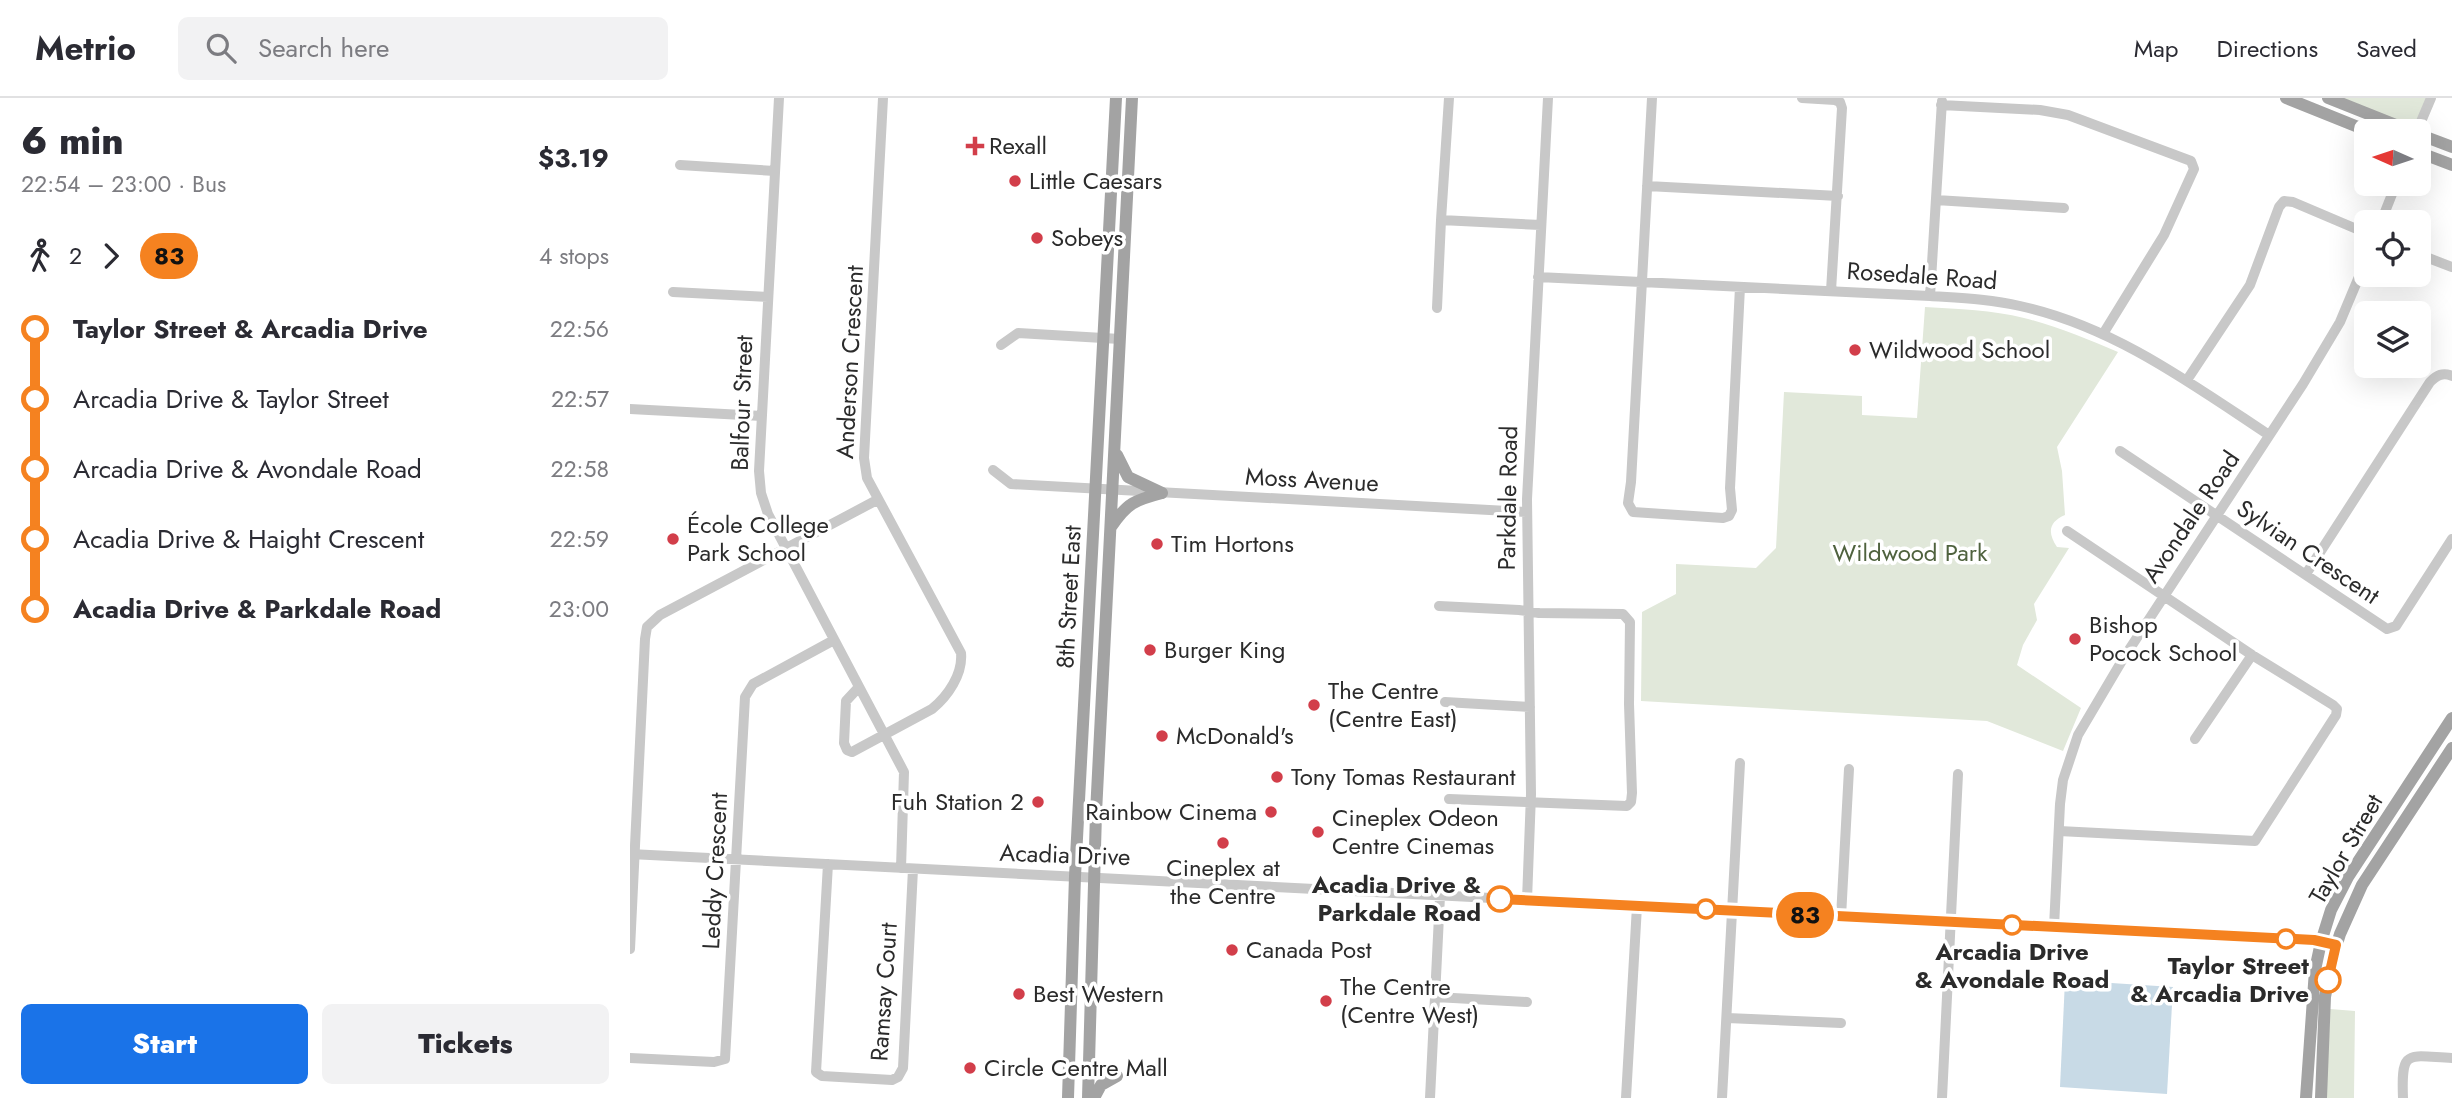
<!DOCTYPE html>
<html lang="en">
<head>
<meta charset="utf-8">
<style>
	body { margin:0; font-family:Jost,sans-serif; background:#f2f2f3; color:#2b2b33; height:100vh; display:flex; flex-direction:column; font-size:26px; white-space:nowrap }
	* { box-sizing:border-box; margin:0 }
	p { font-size:23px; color:#7c7c81 }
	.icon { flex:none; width:38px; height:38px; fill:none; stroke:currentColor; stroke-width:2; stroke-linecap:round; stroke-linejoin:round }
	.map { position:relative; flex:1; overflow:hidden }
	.panel { display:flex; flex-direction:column; background:#fff; width:630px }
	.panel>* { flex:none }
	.badge { padding:0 14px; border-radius:23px; font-size:24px; line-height:46px }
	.needle { width:46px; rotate:273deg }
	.controls { position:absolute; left:1724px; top:21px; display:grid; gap:14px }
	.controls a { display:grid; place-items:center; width:77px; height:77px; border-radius:10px; background:#fff; box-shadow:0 7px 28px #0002; font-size:35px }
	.map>.badge { position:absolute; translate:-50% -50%; box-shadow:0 0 0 4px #fff }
	.legs { display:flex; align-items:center; gap:10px; height:77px; padding:0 21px; font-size:23px }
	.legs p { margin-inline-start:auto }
	.headline { display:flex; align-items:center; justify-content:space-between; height:119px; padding:0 21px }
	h1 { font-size:38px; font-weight:800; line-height:52px }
	.cta { display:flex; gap:14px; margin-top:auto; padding:14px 21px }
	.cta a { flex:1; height:80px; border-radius:10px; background:#1a73e8; color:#fff; font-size:28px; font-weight:800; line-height:80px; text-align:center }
	.cta a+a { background:#f2f2f3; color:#2b2b33 }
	ul { padding:0 21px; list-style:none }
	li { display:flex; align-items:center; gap:24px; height:70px; font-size:26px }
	li i { display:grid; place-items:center; width:10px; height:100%; margin:0 9px; background:currentColor }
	li i::after { content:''; width:18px; height:18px; margin:-9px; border:5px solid; border-radius:50%; background:#fff }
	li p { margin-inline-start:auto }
	li:first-child i { background:linear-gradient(#0000 50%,currentColor 0) }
	li:last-child i { background:linear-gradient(currentColor 50%,#0000 0) }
	header { display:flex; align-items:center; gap:42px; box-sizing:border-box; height:98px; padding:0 35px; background:#fff; border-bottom:2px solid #e1e1e2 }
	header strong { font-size:33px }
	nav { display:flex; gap:38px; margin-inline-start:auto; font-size:24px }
	.search { width:490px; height:63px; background:#f2f2f3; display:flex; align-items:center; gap:18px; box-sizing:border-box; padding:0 24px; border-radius:10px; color:#7c7c81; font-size:26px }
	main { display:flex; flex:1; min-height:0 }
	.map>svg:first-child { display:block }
	.green { fill:#e1e8da }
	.water { fill:#c8dae6 }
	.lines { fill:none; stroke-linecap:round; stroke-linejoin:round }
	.minor { stroke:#c8c8c8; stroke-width:10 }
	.major { stroke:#a3a3a3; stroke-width:12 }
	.line-1-casing { stroke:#fff; stroke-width:16 }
	.line-1 { stroke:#f58220; stroke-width:10 }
	.poi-dot { fill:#d23e4a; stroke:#fff; stroke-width:2.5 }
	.stop-1-dot { fill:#fff; stroke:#f58220; stroke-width:3.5 }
	.labels { text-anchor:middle; stroke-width:7; stroke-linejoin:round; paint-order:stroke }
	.poi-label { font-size:24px; fill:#2b2b2b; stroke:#fff; text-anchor:start }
	.street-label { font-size:24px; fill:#2b2b2b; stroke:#fff }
	.park-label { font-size:24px; fill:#4f623e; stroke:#fff }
	.stop-label { font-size:24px; font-weight:bold; fill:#2b2b2b; stroke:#fff; text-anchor:end }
</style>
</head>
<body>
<header>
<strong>Metrio</strong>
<div class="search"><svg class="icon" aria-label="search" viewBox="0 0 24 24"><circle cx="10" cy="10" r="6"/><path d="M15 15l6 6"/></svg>Search here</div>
<nav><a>Map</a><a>Directions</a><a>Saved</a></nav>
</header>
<main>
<section class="panel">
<div class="headline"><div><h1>6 min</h1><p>22:54 – 23:00 · Bus</p></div><b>$3.19</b></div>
<div class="legs"><svg class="icon" aria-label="walk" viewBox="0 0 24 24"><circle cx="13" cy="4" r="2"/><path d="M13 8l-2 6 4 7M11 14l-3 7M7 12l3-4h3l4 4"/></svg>2<svg class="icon" aria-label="forward" viewBox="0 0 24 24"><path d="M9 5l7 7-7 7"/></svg><b class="badge" style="background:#f58220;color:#111">83</b><p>4 stops</p></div>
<ul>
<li><i style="color:#f58220"></i><b>Taylor Street &amp; Arcadia Drive</b><p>22:56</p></li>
<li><i style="color:#f58220"></i><span>Arcadia Drive &amp; Taylor Street</span><p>22:57</p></li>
<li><i style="color:#f58220"></i><span>Arcadia Drive &amp; Avondale Road</span><p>22:58</p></li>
<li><i style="color:#f58220"></i><span>Acadia Drive &amp; Haight Crescent</span><p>22:59</p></li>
<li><i style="color:#f58220"></i><b>Acadia Drive &amp; Parkdale Road</b><p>23:00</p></li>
</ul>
<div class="cta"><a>Start</a><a>Tickets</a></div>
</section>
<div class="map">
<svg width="1822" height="1000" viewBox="0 0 1822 1000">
	<rect width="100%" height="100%" fill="#fff"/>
	<path class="green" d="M1697,0H1801L1787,33Z
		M1295,209C1329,211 1362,212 1394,220C1426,228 1457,241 1488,254L1427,349L1432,373L1435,417C1419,424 1417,434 1427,449L1439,450L1404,506L1407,522L1393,547L1387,567L1451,610L1433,653L1357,623L1011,603L1012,514L1046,496V466L1126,470L1146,450L1154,294L1232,298V317L1287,320Z
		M1700,911L1725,913L1724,1000H1696Z"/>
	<path class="water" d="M1435,882L1543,889L1537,996L1430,989Z"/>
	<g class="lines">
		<path class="minor" d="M149,0L129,373L131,395L138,416L274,674L271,770
			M819,0L811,122L911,127
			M1022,0L1001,384L998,405L1003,414L1093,420L1099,418L1102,412L1100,390L1110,189
			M1172,0L1205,2L1210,4L1212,10L1201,193
			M1311,7L1410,12L1438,17L1561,63L1564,71L1534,137L1473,236
			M1787,33L1801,0
			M50,67L145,73
			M1017,88L1208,98
			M1306,102L1434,110
			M1751,124L1766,86
			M1788,156L1822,169
			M908,179L1300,198C1330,200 1360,201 1390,208C1483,228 1562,286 1639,337
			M43,194L138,199
			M1300,198L1312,3
			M807,210L811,122
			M371,247L388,235L490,241
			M1557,282L1620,187L1649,109L1654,103L1663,104L1736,135
			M0,311L132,318
			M1490,353L1757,531L1766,528L1822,441
			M363,372L381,386L897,414
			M1676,476L1800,284C1807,277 1813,274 1822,278
			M809,508L889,512L909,515L993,516L1000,524L999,606L1002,695L1001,704L997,708L819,701
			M229,589L216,603L214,645L217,652L222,654L302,611C318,598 333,576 331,555L237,380L234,360L253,0
			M815,604L900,609
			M1565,641L1622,557
			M1429,733L1625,743L1706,617L1707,611L1703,607L1622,557L1437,433
			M0,756L1684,842L1706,847
			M198,766L186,974L192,978L262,982L268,979L273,970L283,771
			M897,802L901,696L897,401L918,0
			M1211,819L1219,671
			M1424,829L1430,706L1433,682L1448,637L1493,561L1673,286L1710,224L1736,162
			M0,851L15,541L17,529L30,517L247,402
			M805,899L897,904
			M1097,920L1211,925
			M0,960L84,964L95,961L115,599L123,586L204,542
			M800,1000L810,798
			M996,1000L1007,808
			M1092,1000L1110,665
			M1312,1000L1328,676
			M1773,1000C1771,950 1777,958 1822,960"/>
		<path class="major" d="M1656,0L1738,33
			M1698,0L1781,33
			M1788,36L1822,49
			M1788,54L1822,67
			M487,357L498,379L532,395
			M481,429C497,405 505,402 532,395
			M438,1000L445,778L486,0
			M458,1000L466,715L502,0
			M464,1000L471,987L487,978
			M1676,1000L1685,872L1691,844L1701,812L1718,779L1822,620
			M1691,1000L1695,899L1702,862L1710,836L1732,787L1822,650"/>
	</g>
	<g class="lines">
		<defs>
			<path id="line-1" d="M870,801L1684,842L1706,847L1698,882"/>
		</defs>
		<use href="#line-1" class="line-1-casing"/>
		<use href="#line-1" class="line-1"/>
	</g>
	<g class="poi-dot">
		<path d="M341.5 37.5h7v7h7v7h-7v7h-7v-7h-7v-7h7z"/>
		<circle cx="385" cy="83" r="7"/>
		<circle cx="407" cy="140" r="7"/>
		<circle cx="1225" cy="252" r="7"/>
		<circle cx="43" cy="441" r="7"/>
		<circle cx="527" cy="446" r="7"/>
		<circle cx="1445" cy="541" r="7"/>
		<circle cx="520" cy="552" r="7"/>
		<circle cx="684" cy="607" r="7"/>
		<circle cx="532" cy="638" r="7"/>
		<circle cx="647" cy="679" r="7"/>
		<circle cx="408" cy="704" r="7"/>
		<circle cx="641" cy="714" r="7"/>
		<circle cx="688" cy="734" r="7"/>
		<circle cx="593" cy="745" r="7"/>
		<circle cx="602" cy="852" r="7"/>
		<circle cx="389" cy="896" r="7"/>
		<circle cx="696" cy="903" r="7"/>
		<circle cx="340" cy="970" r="7"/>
	</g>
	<g class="stop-1-dot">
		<circle cx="870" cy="801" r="12"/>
		<circle cx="1076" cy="811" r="9"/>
		<circle cx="1382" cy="827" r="9"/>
		<circle cx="1656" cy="841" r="9"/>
		<circle cx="1698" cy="882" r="12"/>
	</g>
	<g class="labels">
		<g class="poi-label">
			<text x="359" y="56">Rexall</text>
			<text x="399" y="91">Little Caesars</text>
			<text x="421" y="148">Sobeys</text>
			<text x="1239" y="260">Wildwood School</text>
			<text x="57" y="435">École College<tspan x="57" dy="28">Park School</tspan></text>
			<text x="541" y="454">Tim Hortons</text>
			<text x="1459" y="535">Bishop<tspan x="1459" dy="28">Pocock School</tspan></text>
			<text x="534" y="560">Burger King</text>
			<text x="698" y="601">The Centre<tspan x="698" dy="28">(Centre East)</tspan></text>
			<text x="546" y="646">McDonald's</text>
			<text x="661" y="687">Tony Tomas Restaurant</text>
			<text x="394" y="712" text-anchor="end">Fuh Station 2</text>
			<text x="627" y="722" text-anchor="end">Rainbow Cinema</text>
			<text x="702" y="728">Cineplex Odeon<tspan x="702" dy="28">Centre Cinemas</tspan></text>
			<text x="593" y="778" text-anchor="middle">Cineplex at<tspan x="593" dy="28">the Centre</tspan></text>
			<text x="616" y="860">Canada Post</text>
			<text x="710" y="897">The Centre<tspan x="710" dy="28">(Centre West)</tspan></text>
			<text x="403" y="904">Best Western</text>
			<text x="354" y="978">Circle Centre Mall</text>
		</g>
		<g class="street-label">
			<text transform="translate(1292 178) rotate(4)" y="8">Rosedale Road</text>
			<text transform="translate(220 264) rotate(-87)" y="8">Anderson Crescent</text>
			<text transform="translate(112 305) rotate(-88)" y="8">Balfour Street</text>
			<text transform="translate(682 382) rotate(3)" y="8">Moss Avenue</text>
			<text transform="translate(878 400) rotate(-89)" y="8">Parkdale Road</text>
			<text transform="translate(1561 419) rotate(-56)" y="8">Avondale Road</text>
			<text transform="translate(1678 454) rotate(34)" y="8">Sylvian Crescent</text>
			<text transform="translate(439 499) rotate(-87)" y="8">8th Street East</text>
			<text transform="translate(1716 751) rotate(-60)" y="8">Taylor Street</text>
			<text transform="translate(435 757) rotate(2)" y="8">Acadia Drive</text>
			<text transform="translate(85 773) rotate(-87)" y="8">Leddy Crescent</text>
			<text transform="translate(254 894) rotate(-86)" y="8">Ramsay Court</text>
		</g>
		<g class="park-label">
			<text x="1280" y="463">Wildwood Park</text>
		</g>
		<g class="stop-label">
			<text x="851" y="795">Acadia Drive &amp;<tspan x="851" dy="28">Parkdale Road</tspan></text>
			<text x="1382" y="862" text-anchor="middle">Arcadia Drive<tspan x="1382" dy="28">&amp; Avondale Road</tspan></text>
			<text x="1679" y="876">Taylor Street<tspan x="1679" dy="28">&amp; Arcadia Drive</tspan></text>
		</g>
	</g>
</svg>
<div class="controls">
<a><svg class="needle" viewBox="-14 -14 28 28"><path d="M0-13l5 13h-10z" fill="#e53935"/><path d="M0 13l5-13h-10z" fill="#7c7c81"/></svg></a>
<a><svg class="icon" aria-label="locate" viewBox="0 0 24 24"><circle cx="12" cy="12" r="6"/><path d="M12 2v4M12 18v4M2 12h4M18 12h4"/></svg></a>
<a><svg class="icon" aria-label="layers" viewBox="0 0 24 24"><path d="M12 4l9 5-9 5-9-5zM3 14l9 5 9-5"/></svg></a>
</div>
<b class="badge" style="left:1175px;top:817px;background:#f58220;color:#111">83</b>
</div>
</main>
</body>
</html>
